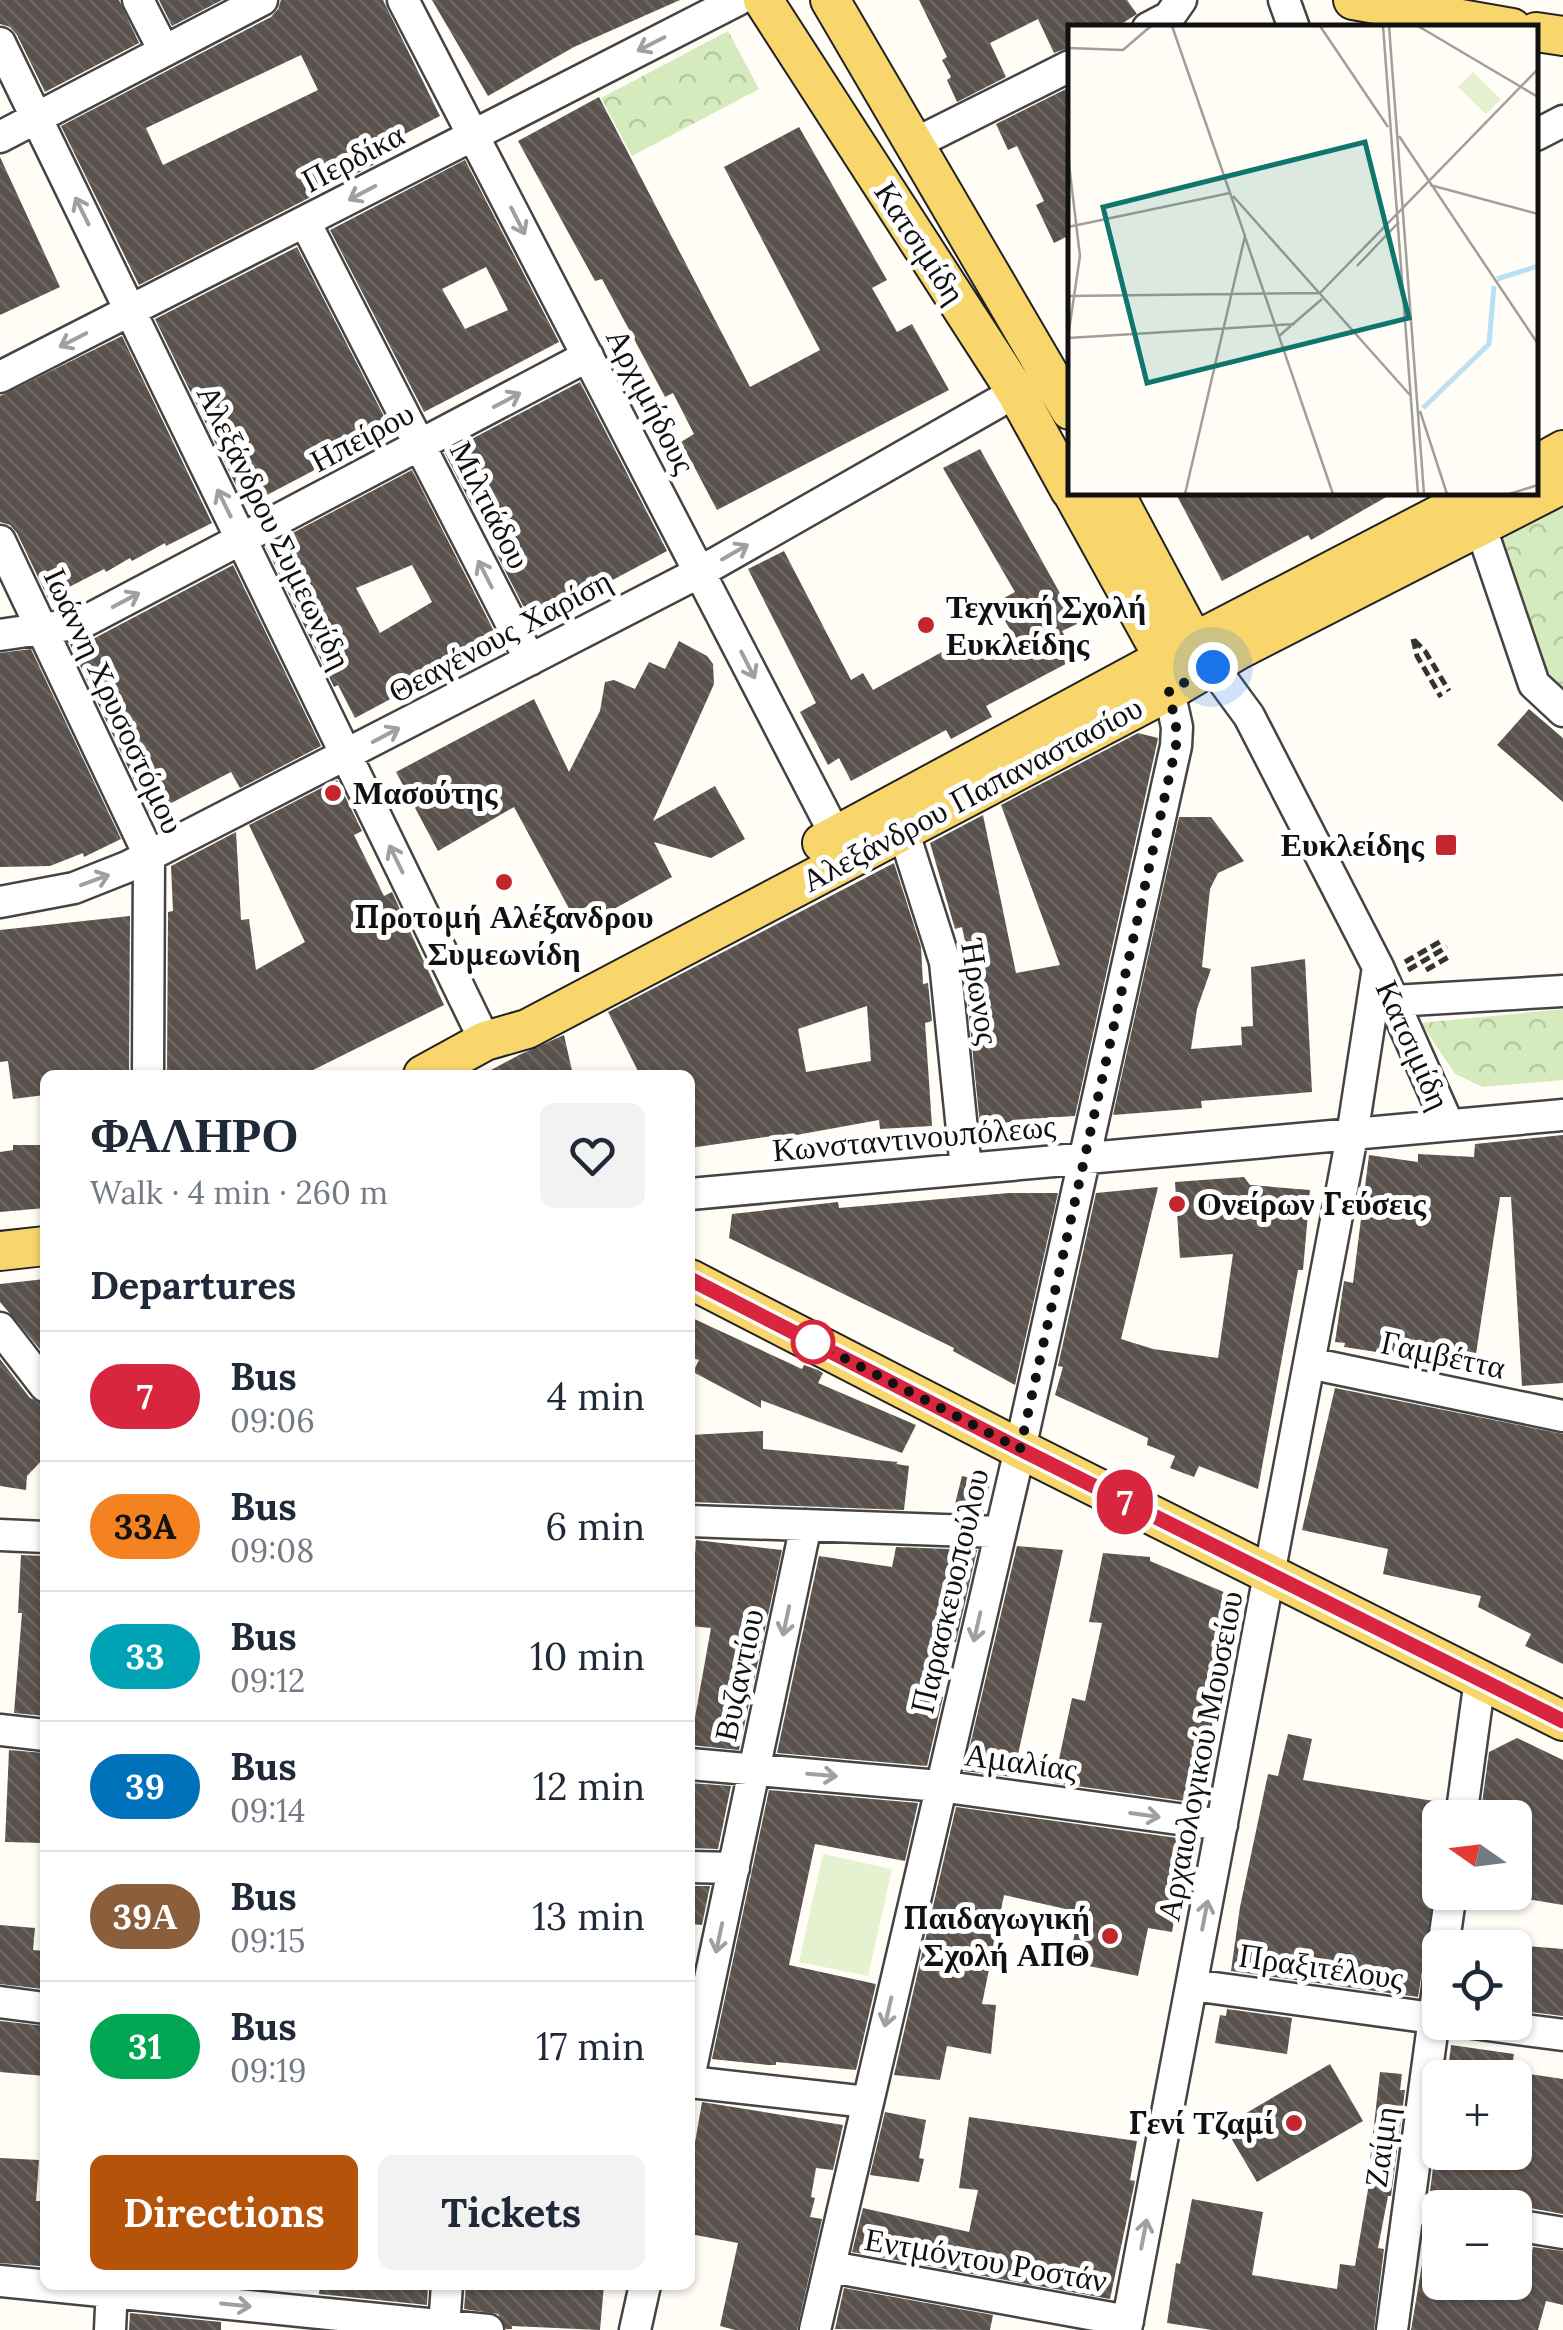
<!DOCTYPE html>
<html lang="en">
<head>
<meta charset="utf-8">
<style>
	body { margin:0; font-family:Lora,serif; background:#f2f2f3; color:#1f2937; height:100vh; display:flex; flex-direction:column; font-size:38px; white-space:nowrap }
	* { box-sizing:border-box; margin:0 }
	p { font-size:32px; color:#747a83 }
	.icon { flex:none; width:55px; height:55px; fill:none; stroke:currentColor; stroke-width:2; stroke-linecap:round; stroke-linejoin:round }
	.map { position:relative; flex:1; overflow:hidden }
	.panel { position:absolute; left:40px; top:1070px; width:655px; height:1220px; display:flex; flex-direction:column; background:#fff; border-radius:15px; box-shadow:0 2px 8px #0004 }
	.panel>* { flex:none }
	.badge { padding:0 20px; border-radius:32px; font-size:35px; line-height:65px }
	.needle { width:65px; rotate:284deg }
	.controls { position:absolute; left:1422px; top:1800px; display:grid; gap:20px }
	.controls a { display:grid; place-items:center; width:110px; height:110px; border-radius:15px; background:#fff; box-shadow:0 2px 8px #0004; font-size:50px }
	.you { position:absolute; width:50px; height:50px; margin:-25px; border:8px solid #fff; border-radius:50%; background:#1a73e8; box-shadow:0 0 0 15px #1a73e833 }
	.map>.badge { position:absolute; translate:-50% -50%; box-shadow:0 0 0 5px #fff }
	h2 { padding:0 50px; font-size:38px; line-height:90px }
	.round { display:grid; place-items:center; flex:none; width:105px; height:105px; border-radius:15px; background:#f2f2f3 }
	.headline { display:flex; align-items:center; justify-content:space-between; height:170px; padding:0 50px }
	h1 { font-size:48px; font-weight:700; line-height:75px }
	.action { display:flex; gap:20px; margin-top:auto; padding:20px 50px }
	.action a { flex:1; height:115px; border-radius:15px; background:#b45309; color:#fff; font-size:40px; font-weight:700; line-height:115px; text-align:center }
	.action a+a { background:#f2f2f3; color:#1f2937 }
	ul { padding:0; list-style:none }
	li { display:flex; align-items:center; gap:30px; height:130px; padding:0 50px; border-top:2px solid #e0e1e3 }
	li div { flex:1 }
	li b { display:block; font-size:38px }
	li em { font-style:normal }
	li .badge { min-width:110px; font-weight:700; text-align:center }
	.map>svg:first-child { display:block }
	.park { fill:url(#park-crowns) }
	.pitch { fill:#e6f2cf }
	.building { fill:url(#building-back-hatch); fill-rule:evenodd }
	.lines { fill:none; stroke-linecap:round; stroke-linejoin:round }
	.minor-casing { stroke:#444; stroke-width:35 }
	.major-casing { stroke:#222; stroke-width:42 }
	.path { stroke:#333; stroke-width:5; stroke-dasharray:10 5; stroke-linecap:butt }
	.minor { stroke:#fff; stroke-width:30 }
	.major { stroke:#f9d66b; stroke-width:38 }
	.oneway { stroke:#a0a0a0 }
	.line-casing { stroke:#fff; stroke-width:22 }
	.line { stroke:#d7263d; stroke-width:15 }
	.walk { stroke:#111; stroke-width:10; stroke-dasharray:0 18 }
	.poi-dot { fill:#c4262e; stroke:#fff; stroke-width:4 }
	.stop-dot { fill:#fff; stroke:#d7263d; stroke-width:5 }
	.labels { text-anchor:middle; stroke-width:10; stroke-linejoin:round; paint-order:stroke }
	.street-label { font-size:32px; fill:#111; stroke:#fff }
	.poi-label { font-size:32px; font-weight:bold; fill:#111; stroke:#fff; text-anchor:start }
	.inset-river { fill:none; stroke:#b9e0f7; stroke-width:5 }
	.inset-road { fill:none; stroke:#a09f9a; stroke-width:2.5 }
	.view { fill:#0f766e; fill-opacity:0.15; stroke:#0f766e; stroke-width:5 }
	.inset-edge { fill:none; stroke:#111; stroke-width:5 }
</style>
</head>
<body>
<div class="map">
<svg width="1563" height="2330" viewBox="0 0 1563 2330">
	<defs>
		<pattern id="park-crowns" width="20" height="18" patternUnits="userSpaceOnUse" patternTransform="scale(2.5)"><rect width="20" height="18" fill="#d5ebbd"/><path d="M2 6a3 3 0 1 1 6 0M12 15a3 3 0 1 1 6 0" fill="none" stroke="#b6c8a1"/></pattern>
		<pattern id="building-back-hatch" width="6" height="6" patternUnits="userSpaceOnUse" patternTransform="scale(2.5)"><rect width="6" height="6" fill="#5a524d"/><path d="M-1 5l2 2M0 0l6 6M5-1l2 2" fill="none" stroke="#6d6662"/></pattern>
	</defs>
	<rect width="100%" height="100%" fill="#fffdf5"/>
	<path class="park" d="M728,31L759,89L632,156L601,98Z
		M1563,504V695L1547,686L1500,540Z
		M1563,1009V1080L1483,1087L1455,1074L1421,1023Z"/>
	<path class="pitch" d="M823,1854L892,1869L868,1976L799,1962Z"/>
	<path class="building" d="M0,0H119L139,43L45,92L17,35L10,27L0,24Z
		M159,0H222L172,26Z
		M281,0H383L440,116L373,150L379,162L139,285L61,126L271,17L278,9ZM301,55L318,90L163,165L146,128Z
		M432,0H680L574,47L488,96Z
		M919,0H1127L1137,14L1115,28H1070V47L1054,53L1038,19L990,43L1006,77L957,102L947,80L951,77L942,60L947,57Z
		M1070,87V124L1066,127L1070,136V235L1054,243L1036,205L1044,201L1017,146L1008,150L996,124Z
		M599,97L750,387L820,350L724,167L799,127L887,280L872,288L897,332L912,324L949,390L717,510L681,442L694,434L673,393L665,397L602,279L595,281L518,141Z
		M0,157L60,287L0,315Z
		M465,160L559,342L424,412L330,230ZM486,267L508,310L465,329L442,289Z
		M297,247L391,430L246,506L155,319Z
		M122,336L212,523L166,546L165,543L132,561L130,558L106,572L104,569L48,598L17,533L10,525L0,522V396Z
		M580,382L667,551L532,623L494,549L503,545L481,502L472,506L445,453Z
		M980,449L1077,624L1062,631L1077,658L986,706L992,717L951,739L946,730L851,781L839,758L828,765L800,712L816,703L748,569L784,551L851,680L863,673L873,690L951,647L956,655L970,647L974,655L1012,633L995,603L1015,592L943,468Z
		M412,470L499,641L355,718L338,685L334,687L266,547ZM412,565L432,602L380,633L356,588Z
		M1175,492H1395L1311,540L1308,535L1222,581Z
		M233,565L321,746L240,788L231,772L150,814L70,644L91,640Z
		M679,641L707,656L713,664L714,684L653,821L715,786L745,839L711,858L654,842L672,877L603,915L594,903L572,914L514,807L438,851L396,772L534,699L569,772L600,711L605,682L614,680L635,689L649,662L665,669Z
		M31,649L121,839L84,857L83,853L50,866L0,867V653Z
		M1529,709L1563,738V802L1497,745Z
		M1138,733L1158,738L1157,743L1075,1116L1012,1120V1122L980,1125L965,976L972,974L962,927L955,929L930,843L983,815L1016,973L1060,965L1001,805Z
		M337,780L362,831L354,835L384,896L392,892L444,1005L303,1075H167L168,912L173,911L171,866L236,832L241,920L249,919L256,970L305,942L249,825Z
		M1179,817H1211L1244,861L1218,873L1210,889L1202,967L1211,969L1197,1009L1191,1049L1242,1045L1241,1027L1253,1026L1251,967L1305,959L1312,1092L1201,1101L1202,1108L1113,1115Z
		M894,863L921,947L923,984L928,983L932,1021L925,1023L932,1126L880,1129L879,1120L774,1139L773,1136L690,1148V1075H640L608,1012ZM867,1006L871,1061L806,1072L798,1029Z
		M130,916L129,1075H45V1095L13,1099L8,1061L0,1062V930Z
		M564,1035L573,1075H482L519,1055Z
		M1563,1135V1383L1522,1386L1511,1197H1500L1474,1367L1344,1347L1345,1343L1335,1342L1344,1281L1353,1283L1369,1155L1418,1162V1154L1474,1157L1475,1144Z
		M13,1145H45V1208L0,1212V1152L13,1150Z
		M1244,1177L1250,1185L1310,1190L1303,1270H1298L1258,1489L1199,1466L1194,1477L1170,1468L1175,1456L1147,1445L1148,1438L1055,1395L1063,1367L1058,1366L1096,1193L1158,1187L1121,1339L1153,1349L1218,1358L1233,1254L1180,1258L1175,1182Z
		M1009,1193H1058L1015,1385L953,1351L954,1348L729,1238L732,1214L838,1202L839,1208Z
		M45,1279V1355L0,1302V1284Z
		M690,1317L802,1369L804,1365L818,1370L823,1373L818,1383L916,1425L902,1453L761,1400V1408L693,1372L699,1360L690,1357Z
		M0,1359L30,1398L45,1404V1457L27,1476L26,1490L0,1486Z
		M1335,1388L1563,1434V1664L1525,1646L1531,1634L1478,1607L1481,1596L1383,1574L1388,1549L1302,1530Z
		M763,1431V1449L898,1462L896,1464L909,1466L904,1510L690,1502V1435Z
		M962,1476L990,1482L983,1513L953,1512Z
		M696,1540L782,1550L739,1750L690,1745L711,1628L690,1626Z
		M1017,1546L1063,1550L1013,1777L964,1771Z
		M896,1547L977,1550L956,1642L944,1640L934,1696L943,1697L927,1766L777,1753L819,1556L892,1567Z
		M1103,1553L1150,1557V1561L1238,1598L1223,1661L1199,1803L1054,1783L1072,1698L1085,1701L1102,1623L1089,1622Z
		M21,1555L45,1556V1716L14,1713L22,1613H18Z
		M1288,1734L1312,1739L1303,1780L1440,1802V1857L1418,1997L1231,1971L1240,1907L1268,1774L1278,1776Z
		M1517,1738L1563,1760V1905L1515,1897V1818H1480L1489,1752Z
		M9,1750L45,1753L44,1843L5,1842Z
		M690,1783L731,1786L718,1849L690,1848Z
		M769,1790L918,1803L905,1861L815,1844L789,1965L876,1984L856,2070L776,2062V2065H768L712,2059Z
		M956,1807L1199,1841L1191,1886L1181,1884L1172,1932L1148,1928L1138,1976L1069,1962L1079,1912L1004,1895L982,2004L996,2005L991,2054L947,2046L940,2080L894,2075Z
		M690,1886H710L702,1925L690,1924Z
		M0,1925L35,1928L33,1950L45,1951L43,1989L0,1984Z
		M1515,1945L1563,1949V2016L1515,2010Z
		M1227,2009L1292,2018L1287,2054L1215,2043L1220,2015L1226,2016Z
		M0,2021L45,2026V2076L0,2072Z
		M1451,2045L1514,2054L1510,2078H1447Z
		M1330,2064L1363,2121L1257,2182L1224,2126Z
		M1380,2072L1402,2074L1400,2090H1405L1391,2196H1388L1378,2248L1384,2249L1374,2330H1212L1167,2323L1176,2263L1180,2264L1192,2199L1263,2212L1252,2275L1337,2289L1340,2264L1355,2266L1373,2160H1370Z
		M1515,2072L1563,2079V2214L1518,2206L1458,2207L1451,2197L1430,2191L1440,2114V2152H1515Z
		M702,2102L843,2125L833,2170L816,2168L811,2197L815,2198L810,2217L822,2219L797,2330H735L720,2326L738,2243L690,2234V2171Z
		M885,2112L926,2120L919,2158L924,2159L919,2182L870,2175Z
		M969,2117L1137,2141L1130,2180L1135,2181L1110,2299L852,2252L863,2208L969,2232L978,2190L959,2188Z
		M0,2158L39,2160L36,2201H44L40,2266L0,2263Z
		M1428,2229L1440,2230V2282H1525L1533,2247L1563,2251V2305L1546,2301L1538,2330H1411Z
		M320,2285H428L427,2305L319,2294Z
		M466,2285H604L600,2330L512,2326V2329H506L498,2314L464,2309Z
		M844,2288L993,2315L990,2330L835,2329Z
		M130,2313L221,2322V2330H129Z"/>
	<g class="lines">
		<defs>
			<path id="minor" d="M138,0L164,51
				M403,0L836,836
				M1284,0L1294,28
				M1148,28L1169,17L1181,0
				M0,43L485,1041
				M1536,135L1563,121
				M0,137L262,0
				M916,143L1070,66
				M305,222L530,660
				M0,377L738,0
				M1481,528L1534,684L1563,711
				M0,541L149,855L148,1075
				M0,635L82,623L588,356
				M1213,667L1249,716L1378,967L1448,1124
				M903,830L945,962L966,1169
				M0,902L74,888L127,867L700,572L1016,392
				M1393,1001L1563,991
				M690,1194L1563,1115
				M0,1328L45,1386
				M1309,1363L1563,1416
				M690,1521L999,1532
				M0,1535L45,1537
				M0,1730L45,1735
				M690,1764L939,1786L1222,1825
				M1461,1818L1480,1679
				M690,1867L734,1868
				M1443,1948L1451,1892
				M1192,1985L1440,2019
				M0,2002L45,2008
				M1465,2022L1563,2035
				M690,2073L806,1525
				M690,2082L867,2102
				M1409,2207L1440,2212
				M1515,2225L1563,2233
				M831,2267L1128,2321
				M0,2281L488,2330
				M444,2327L447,2285
				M110,2330L112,2285
				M635,2330L645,2285
				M815,2330L1020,1449L1176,746L1177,727L1169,691
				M1126,2330L1352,1136L1378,967
				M1392,2330L1440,1973"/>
			<path id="major" d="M763,0L1016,392L1070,490
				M830,0L1070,410
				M1353,0L1512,28
				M1536,32L1563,36
				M1536,465L1563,450
				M1072,492L1165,660L1168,683
				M1114,492L1194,642L1208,661
				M822,843L1194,642L1483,492
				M423,1075L485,1041L527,1029L1169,691L1240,649L1563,484
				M0,1251L45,1246
				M690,1279L1020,1449L1563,1721"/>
		</defs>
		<use href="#minor" class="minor-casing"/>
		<use href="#major" class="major-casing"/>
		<path class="path" d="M1413,639L1417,656L1441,697
			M1414,640L1425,651L1449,691
			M1405,962L1443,940
			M1408,970L1447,947
			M1426,970L1452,955"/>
		<use href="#minor" class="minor"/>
		<use href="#major" class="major"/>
	</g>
	<defs><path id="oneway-shaft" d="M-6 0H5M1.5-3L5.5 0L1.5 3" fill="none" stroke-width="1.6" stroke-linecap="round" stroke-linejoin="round" transform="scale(2.5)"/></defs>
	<g class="oneway">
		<use href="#oneway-shaft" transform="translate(651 44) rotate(153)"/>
		<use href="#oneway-shaft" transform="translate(362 193) rotate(152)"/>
		<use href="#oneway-shaft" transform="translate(82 211) rotate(-116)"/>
		<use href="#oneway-shaft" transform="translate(518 221) rotate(63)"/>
		<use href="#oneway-shaft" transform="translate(73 340) rotate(153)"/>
		<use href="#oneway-shaft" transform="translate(507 400) rotate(-28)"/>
		<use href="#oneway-shaft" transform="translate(224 503) rotate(-116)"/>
		<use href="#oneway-shaft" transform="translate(735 552) rotate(-30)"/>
		<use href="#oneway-shaft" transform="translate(485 574) rotate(-117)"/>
		<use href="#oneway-shaft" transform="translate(126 600) rotate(-28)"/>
		<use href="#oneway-shaft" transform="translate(748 665) rotate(63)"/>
		<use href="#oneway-shaft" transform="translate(386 735) rotate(-28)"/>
		<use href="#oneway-shaft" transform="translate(396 859) rotate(-116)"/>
		<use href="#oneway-shaft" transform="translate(95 880) rotate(-20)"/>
		<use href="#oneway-shaft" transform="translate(786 1621) rotate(102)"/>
		<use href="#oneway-shaft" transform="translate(977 1627) rotate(103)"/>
		<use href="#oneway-shaft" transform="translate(822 1775) rotate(5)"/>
		<use href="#oneway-shaft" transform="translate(1145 1815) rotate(8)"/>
		<use href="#oneway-shaft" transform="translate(1205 1915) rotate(-79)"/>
		<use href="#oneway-shaft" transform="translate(719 1938) rotate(102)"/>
		<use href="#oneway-shaft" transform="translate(888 2012) rotate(103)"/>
		<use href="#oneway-shaft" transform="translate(1144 2234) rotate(-79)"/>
		<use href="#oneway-shaft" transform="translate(236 2305) rotate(6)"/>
	</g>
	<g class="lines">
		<defs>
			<path id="line" d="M690,1279L1020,1449L1563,1721"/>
		</defs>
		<use href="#line" class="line-casing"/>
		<use href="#line" class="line"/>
		<path class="walk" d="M813,1342L1020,1449L1176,746V727L1169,691L1213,667"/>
	</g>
	<g class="poi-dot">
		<circle cx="926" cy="625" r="10"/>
		<circle cx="333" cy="793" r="10"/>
		<rect x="1434" y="833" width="24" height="24" rx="5"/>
		<circle cx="504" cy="882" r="10"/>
		<circle cx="1177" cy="1204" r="10"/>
		<circle cx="1110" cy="1936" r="10"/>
		<circle cx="1294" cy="2123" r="10"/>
	</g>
	<circle class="stop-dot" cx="813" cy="1342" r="20"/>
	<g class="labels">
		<g class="street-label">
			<text transform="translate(353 158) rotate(-28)" y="11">Περδίκα</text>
			<text transform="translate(920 243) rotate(57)" y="11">Κατσιμίδη</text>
			<text transform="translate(651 401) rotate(63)" y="11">Αρχιμήδους</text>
			<text transform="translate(362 437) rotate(-28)" y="11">Ηπείρου</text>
			<text transform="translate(490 505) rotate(63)" y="11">Μιλτιάδου</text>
			<text transform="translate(274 527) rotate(64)" y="11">Αλεξάνδρου Συμεωνίδη</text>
			<text transform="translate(500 636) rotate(-28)" y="11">Θεαγένους Χαρίση</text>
			<text transform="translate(114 701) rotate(65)" y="11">Ιωάννη Χρυσοστόμου</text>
			<text transform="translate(972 794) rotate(-28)" y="11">Αλεξάνδρου Παπαναστασίου</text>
			<text transform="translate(980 992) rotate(81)" y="11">Ήρωνος</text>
			<text transform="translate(1413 1045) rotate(66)" y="11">Κατσιμίδη</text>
			<text transform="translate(914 1138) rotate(-5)" y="11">Κωνσταντινουπόλεως</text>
			<text transform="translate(1443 1355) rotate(12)" y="11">Γαμβέττα</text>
			<text transform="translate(950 1591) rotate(-77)" y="11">Παρασκευοπούλου</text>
			<text transform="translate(739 1675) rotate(-78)" y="11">Βυζαντίου</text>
			<text transform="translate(1200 1756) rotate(-79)" y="11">Αρχαιολογικού Μουσείου</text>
			<text transform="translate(1021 1762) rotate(8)" y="11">Αμαλίας</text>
			<text transform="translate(1321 1967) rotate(8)" y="11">Πραξιτέλους</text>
			<text transform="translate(1381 2147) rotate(-82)" y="11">Ζαίμη</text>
			<text transform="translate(986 2260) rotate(10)" y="11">Εντμόντου Ροστάν</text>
		</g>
		<g class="poi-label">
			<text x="946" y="618">Τεχνική Σχολή<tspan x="946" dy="37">Ευκλείδης</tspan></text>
			<text x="353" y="804">Μασούτης</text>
			<text x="1424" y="856" text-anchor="end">Ευκλείδης</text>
			<text x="504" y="928" text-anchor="middle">Προτομή Αλέξανδρου<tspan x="504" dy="37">Συμεωνίδη</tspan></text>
			<text x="1197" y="1215">Ονείρων Γεύσεις</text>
			<text x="1090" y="1929" text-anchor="end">Παιδαγωγική<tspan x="1090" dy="37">Σχολή ΑΠΘ</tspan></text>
			<text x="1274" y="2134" text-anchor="end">Γενί Τζαμί</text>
		</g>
	</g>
	<g transform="translate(1068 25)">
		<rect width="470" height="470" fill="#fffdf5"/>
		<path d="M405,47L433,74L418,89L390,62Z" fill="#e6f2cf"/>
		<path class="inset-river" d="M429,254L470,241M355,383L421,319L426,261"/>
		<path class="inset-road" d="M104,1L177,211L117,469M252,1L320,102M315,1L350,469M321,1L356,469M350,1L470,72M0,23L55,25L83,1M331,111L470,319M0,131L12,231L0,312M362,160L470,189M165,171L342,370M0,202L162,168M177,212L265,469M289,241L331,197M252,268L470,44M0,271L252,268M211,311L254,274M0,313L227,299M352,386L379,469M441,469L470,460"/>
		<path class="view" d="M297,117L341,293L79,358L35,182Z"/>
		<rect width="470" height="470" class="inset-edge"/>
	</g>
</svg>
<div class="controls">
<a><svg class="needle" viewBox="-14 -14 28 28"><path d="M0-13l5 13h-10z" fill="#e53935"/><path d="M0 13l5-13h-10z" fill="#747a83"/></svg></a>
<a><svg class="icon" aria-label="locate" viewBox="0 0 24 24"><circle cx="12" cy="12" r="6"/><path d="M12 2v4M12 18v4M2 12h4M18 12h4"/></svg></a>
<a>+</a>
<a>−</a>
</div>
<div class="you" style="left:1213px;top:667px"></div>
<b class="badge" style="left:1125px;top:1502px;background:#d7263d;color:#fff">7</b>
<section class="panel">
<div class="headline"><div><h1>ΦΑΛΗΡΟ</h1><p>Walk · 4 min · 260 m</p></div><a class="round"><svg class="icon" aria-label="heart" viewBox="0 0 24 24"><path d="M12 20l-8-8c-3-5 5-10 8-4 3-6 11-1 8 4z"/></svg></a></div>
<h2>Departures</h2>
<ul>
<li><span class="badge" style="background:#d7263d;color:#fff">7</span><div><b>Bus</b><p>09:06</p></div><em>4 min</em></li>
<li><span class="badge" style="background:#f58220;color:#111">33A</span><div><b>Bus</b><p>09:08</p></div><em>6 min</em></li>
<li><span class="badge" style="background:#00a3b4;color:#fff">33</span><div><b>Bus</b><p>09:12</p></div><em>10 min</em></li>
<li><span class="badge" style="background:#0072bc;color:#fff">39</span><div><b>Bus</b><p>09:14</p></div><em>12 min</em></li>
<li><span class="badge" style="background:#8b5e3c;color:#fff">39Α</span><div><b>Bus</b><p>09:15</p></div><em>13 min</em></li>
<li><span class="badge" style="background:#00a651;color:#fff">31</span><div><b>Bus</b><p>09:19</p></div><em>17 min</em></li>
</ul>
<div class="action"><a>Directions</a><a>Tickets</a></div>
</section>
</div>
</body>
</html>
